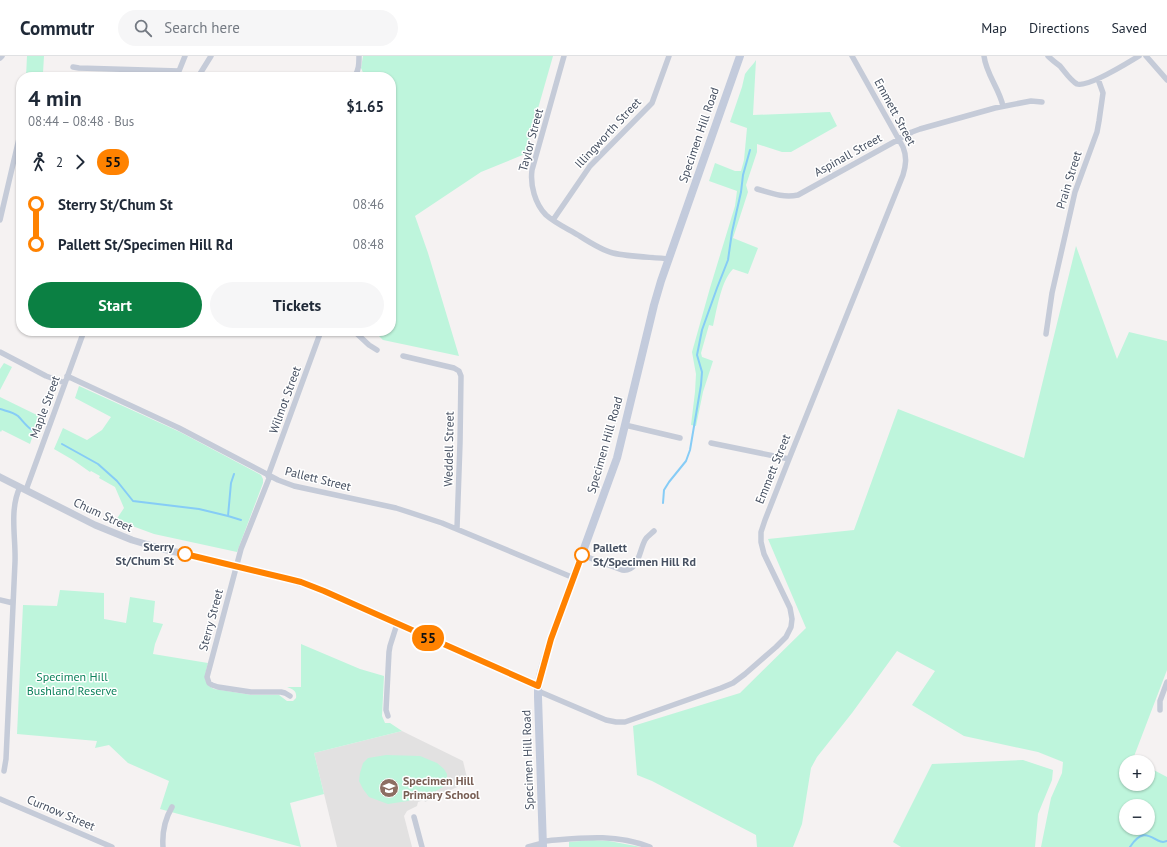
<!DOCTYPE html>
<html lang="en">
<head>
<meta charset="utf-8">
<style>
	body { margin:0; font-family:"PT Sans",sans-serif; background:#f6f6f7; color:#1f2937; height:100vh; display:flex; flex-direction:column; font-size:15px; white-space:nowrap }
	* { box-sizing:border-box; margin:0 }
	p { font-size:13px; color:#747a83 }
	.icon { flex:none; width:22px; height:22px; fill:none; stroke:currentColor; stroke-width:2; stroke-linecap:round; stroke-linejoin:round }
	.map { position:relative; flex:1; overflow:hidden }
	.panel { position:absolute; left:16px; top:16px; width:380px; height:264px; display:flex; flex-direction:column; background:#fff; border-radius:16px; box-shadow:0 1px 3px #0004 }
	.panel>* { flex:none }
	.badge { padding:0 8px; border-radius:13px; font-size:14px; line-height:26px }
	.fabs { position:absolute; left:1119px; top:699px; display:grid; gap:8px }
	.fabs a { display:grid; place-items:center; width:36px; height:36px; border-radius:50%; background:#fff; box-shadow:0 1px 3px #0004; font-size:20px }
	.map>.badge { position:absolute; translate:-50% -50%; box-shadow:0 0 0 2px #fff }
	.legs { display:flex; align-items:center; gap:6px; height:44px; padding:0 12px; font-size:13px }
	.legs p { margin-inline-start:auto }
	.overview { display:flex; align-items:center; justify-content:space-between; height:68px; padding:0 12px }
	h1 { font-size:22px; font-weight:800; line-height:30px }
	.primary-button { display:flex; gap:8px; margin-top:auto; padding:8px 12px }
	.primary-button a { flex:1; height:46px; border-radius:24px; background:#0b8043; color:#fff; font-size:16px; font-weight:800; line-height:46px; text-align:center }
	.primary-button a+a { background:#f6f6f7; color:#1f2937 }
	ul { padding:0 12px; list-style:none }
	li { display:flex; align-items:center; gap:14px; height:40px; font-size:15px }
	li i { display:grid; place-items:center; width:6px; height:100%; margin:0 5px; background:currentColor }
	li i::after { content:''; width:10px; height:10px; margin:-5px; border:3px solid; border-radius:50%; background:#fff }
	li p { margin-inline-start:auto }
	li:first-child i { background:linear-gradient(#0000 50%,currentColor 0) }
	li:last-child i { background:linear-gradient(currentColor 50%,#0000 0) }
	header { display:flex; align-items:center; gap:24px; box-sizing:border-box; height:56px; padding:0 20px; background:#fff; border-bottom:1px solid #e0e1e3 }
	header strong { font-size:19px }
	nav { display:flex; gap:22px; margin-inline-start:auto; font-size:14px }
	.search { width:280px; height:36px; background:#f6f6f7; display:flex; align-items:center; gap:10px; box-sizing:border-box; padding:0 14px; border-radius:22px; color:#747a83; font-size:15px }
	.map>svg:first-child { display:block }
	.education { fill:#e2e1e1 }
	.green { fill:#bef5dc; fill-rule:evenodd }
	.lines { fill:none; stroke-linecap:round; stroke-linejoin:round }
	.stream { stroke:#86ccf6; stroke-width:2 }
	.minor { stroke:#c5cbd8; stroke-width:5.5 }
	.tertiary { stroke:#c5cbd8; stroke-width:7 }
	.secondary { stroke:#c3cbdc; stroke-width:8 }
	.line-1-casing { stroke:#fff; stroke-width:9 }
	.line-1 { stroke:#ff8200; stroke-width:6 }
	.stop-1-dot { fill:#fff; stroke:#ff8200; stroke-width:2 }
	.labels { text-anchor:middle; stroke-width:3; stroke-linejoin:round; paint-order:stroke }
	.street-label { font-size:12px; fill:#475162; stroke:#fff }
	.stop-label { font-size:12px; font-weight:bold; fill:#475162; stroke:#fff; text-anchor:end }
	.park-label { font-size:12px; fill:#0d825c; stroke:#fff }
	.education-label { font-size:12px; font-weight:bold; fill:#785e54; stroke:#fff; text-anchor:start }
</style>
</head>
<body>
<header>
<strong>Commutr</strong>
<div class="search"><svg class="icon" aria-label="search" viewBox="0 0 24 24"><circle cx="10" cy="10" r="6"/><path d="M15 15l6 6"/></svg>Search here</div>
<nav><a>Map</a><a>Directions</a><a>Saved</a></nav>
</header>
<div class="map">
<svg width="1167" height="791" viewBox="0 0 1167 791">
	<rect width="100%" height="100%" fill="#f5f2f2"/>
	<path class="education" d="M402,675L463,705L468,726L425,746L424,744L418,746L417,750L407,755L404,760L412,791H337L314,697Z"/>
	<path class="green" d="M27,0H44L43,17L40,21H26Z
		M363,0H553L525,98L481,116L415,160L428,197L459,300L383,284L374,275H391V21H365L361,12Z
		M756,4L753,59L830,56L837,70L791,96H782L757,88V96L746,129L748,136L733,182L758,192L748,218L733,213C721,225 717,253 713,270L709,269L701,297L702,301L713,305L703,336L696,370L691,369L695,336L696,318L692,296L710,232L735,150L737,135L709,125L715,107L735,115H741L744,104L747,72L730,66L742,31L745,18L748,14L754,7Z
		M1076,190L1117,303L1129,276L1167,285V614L1133,703L1138,706H1126V728H1148V711L1167,721V791H1041L1051,742L1062,717L1063,706L1038,696L964,680L912,649L935,615L897,595L852,657L817,701L811,712L802,768L793,791H757L756,779L652,725L637,719L633,670L740,637L806,572L768,483L854,474L898,353L1024,402ZM1126,750H1148V772H1126Z
		M4,307L12,311L0,334V313Z
		M79,330L180,376L261,419L263,423V427L237,496L154,478L116,464L124,452L115,431L99,422L100,420L91,415L90,416L73,404L54,393L63,372L87,384L102,374L111,361L75,342Z
		M0,341L39,360L30,388L2,374L1,376L0,375Z
		M60,534L104,537V563L126,567L130,541L155,545L153,566L163,568L155,588L153,598L208,607C205,618 202,627 214,633L252,639H279L287,645H293L296,642C297,635 293,633 287,631H301V588L360,613L384,620L382,660L385,667H390L402,675L314,697L324,738L290,747L301,791L160,753L169,725L128,707L109,689L95,692L97,685L17,678L23,549L57,550Z
		M386,699L420,700L437,707L444,713L447,718V725L443,731L434,736L408,745L388,748L377,744L369,741L363,733L359,725L360,717L363,707L368,702Z
		M1023,704L1053,714L1052,724L1038,758L1035,791H901L893,786L932,708Z
		M592,784L609,785L641,791H569V786Z"/>
	<g class="lines">
		<path class="stream" d="M0,353C6,355 13,356 18,360C23,365 26,370 32,374
			M62,388L98,408L117,425L133,445L199,453L228,460L241,464
			M663,447L664,434L669,426L686,405L690,394L701,329L702,316L697,299L702,274L717,232L728,204L732,176L741,136L743,119L750,94
			M228,460L231,427L234,418
			M1130,791C1147,765 1155,791 1167,785"/>
		<path class="minor" d="M564,0L532,114C530,129 535,148 546,159C555,167 568,173 578,179C589,186 601,194 613,197C629,201 652,201 669,203
			M984,0C986,18 999,32 1003,50
			M1048,0C1052,4 1056,7 1060,10C1065,16 1071,25 1077,28C1088,32 1129,6 1139,0
			M1146,0L1167,24
			M0,2L2,0
			M73,11L79,12L179,15
			M184,21L179,17V15L185,0
			M198,21L211,0
			M354,21C359,15 359,7 359,0
			M757,133C771,137 783,142 798,139L912,76L920,73L995,52L1031,45L1042,46
			M0,164L21,74
			M553,164L590,110L652,47L669,0
			M354,275L369,289L377,294
			M1046,278L1052,237L1075,136L1097,76L1099,65L1103,37L1098,23
			M0,296L46,320L65,327
			M403,300L454,312L459,315L461,320L460,387L457,472
			M67,320L179,372L278,424L294,430L396,452L442,467L574,522
			M625,369L680,382
			M711,387L789,403
			M268,420L321,275
			M270,420L241,493L207,621L209,627L212,629L218,631L251,636H281L285,637L290,640
			M26,434L84,275
			M582,499L622,514C639,516 639,495 645,484C647,480 651,478 654,475
			M0,544L13,547
			M538,635L606,664L616,666H625L721,632L733,627L745,618L776,591L786,581L791,571L792,563L790,552L764,498L761,486V476L765,464L789,403L903,119C906,109 907,101 903,91L852,0
			M1160,654V645L1167,626
			M388,660L386,654L389,596L390,590L397,568
			M4,715L6,703C9,638 12,572 15,506C16,482 9,454 20,431
			M0,743L112,791
			M414,761L422,791
			M543,785C581,782 613,777 650,791
			M163,791C162,777 165,763 172,751
			M528,791L543,787"/>
		<path class="tertiary" d="M0,421L95,469L132,484L159,492L289,523L324,535L538,630"/>
		<path class="secondary" d="M543,791L538,641V632L540,620L551,583L617,402L654,249L661,225L740,0"/>
	</g>
	<g class="lines">
		<defs>
			<path id="line-1" d="M185,498L289,523L301,526L324,535L538,630L551,583L582,499"/>
		</defs>
		<use href="#line-1" class="line-1-casing"/>
		<use href="#line-1" class="line-1"/>
	</g>
	<defs>
		<symbol id="school-disc" viewBox="-11 -11 22 22"><circle r="9.5" fill="#8d6e63" stroke="#fff"/><path d="M0-5L7-2L0 1L-7-2ZM-4 1L0 2.5L4 1V4Q0 6-4 4Z" fill="#fff"/></symbol>
	</defs>
	<g fill-rule="evenodd">
		<use href="#school-disc" x="378" y="721" width="22" height="22"/>
	</g>
	<g class="stop-1-dot">
		<circle cx="185" cy="498" r="7"/>
		<circle cx="582" cy="499" r="7"/>
	</g>
	<g class="labels">
		<g class="street-label">
			<text transform="translate(895 56) rotate(62)" y="4">Emmett Street</text>
			<text transform="translate(608 77) rotate(-47)" y="4">Illingworth Street</text>
			<text transform="translate(699 79) rotate(-71)" y="4">Specimen Hill Road</text>
			<text transform="translate(531 84) rotate(-75)" y="4">Taylor Street</text>
			<text transform="translate(848 99) rotate(-29)" y="4">Aspinall Street</text>
			<text transform="translate(1069 124) rotate(-73)" y="4">Prain Street</text>
			<text transform="translate(285 344) rotate(-70)" y="4">Wilmot Street</text>
			<text transform="translate(45 351) rotate(-70)" y="4">Maple Street</text>
			<text transform="translate(605 389) rotate(-74)" y="4">Specimen Hill Road</text>
			<text transform="translate(449 393) rotate(-89)" y="4">Weddell Street</text>
			<text transform="translate(773 413) rotate(-68)" y="4">Emmett Street</text>
			<text transform="translate(318 423) rotate(14)" y="4">Pallett Street</text>
			<text transform="translate(103 459) rotate(25)" y="4">Chum Street</text>
			<text transform="translate(211 564) rotate(-75)" y="4">Sterry Street</text>
			<text transform="translate(528 704) rotate(-92)" y="4">Specimen Hill Road</text>
			<text transform="translate(61 757) rotate(23)" y="4">Curnow Street</text>
		</g>
		<g class="stop-label">
			<text x="174" y="495">Sterry<tspan x="174" dy="14">St/Chum St</tspan></text>
			<text x="593" y="496" text-anchor="start">Pallett<tspan x="593" dy="14">St/Specimen Hill Rd</tspan></text>
		</g>
		<g class="park-label">
			<text x="72" y="625">Specimen Hill<tspan x="72" dy="14">Bushland Reserve</tspan></text>
		</g>
		<g class="education-label">
			<text x="403" y="729">Specimen Hill<tspan x="403" dy="14">Primary School</tspan></text>
		</g>
	</g>
</svg>
<div class="fabs">
<a>+</a>
<a>−</a>
</div>
<b class="badge" style="left:428px;top:582px;background:#ff8200;color:#111">55</b>
<section class="panel">
<div class="overview"><div><h1>4 min</h1><p>08:44 – 08:48 · Bus</p></div><b>$1.65</b></div>
<div class="legs"><svg class="icon" aria-label="walk" viewBox="0 0 24 24"><circle cx="13" cy="4" r="2"/><path d="M13 8l-2 6 4 7M11 14l-3 7M7 12l3-4h3l4 4"/></svg>2<svg class="icon" aria-label="forward" viewBox="0 0 24 24"><path d="M9 5l7 7-7 7"/></svg><b class="badge" style="background:#ff8200;color:#111">55</b></div>
<ul>
<li><i style="color:#ff8200"></i><b>Sterry St/Chum St</b><p>08:46</p></li>
<li><i style="color:#ff8200"></i><b>Pallett St/Specimen Hill Rd</b><p>08:48</p></li>
</ul>
<div class="primary-button"><a>Start</a><a>Tickets</a></div>
</section>
</div>
</body>
</html>
